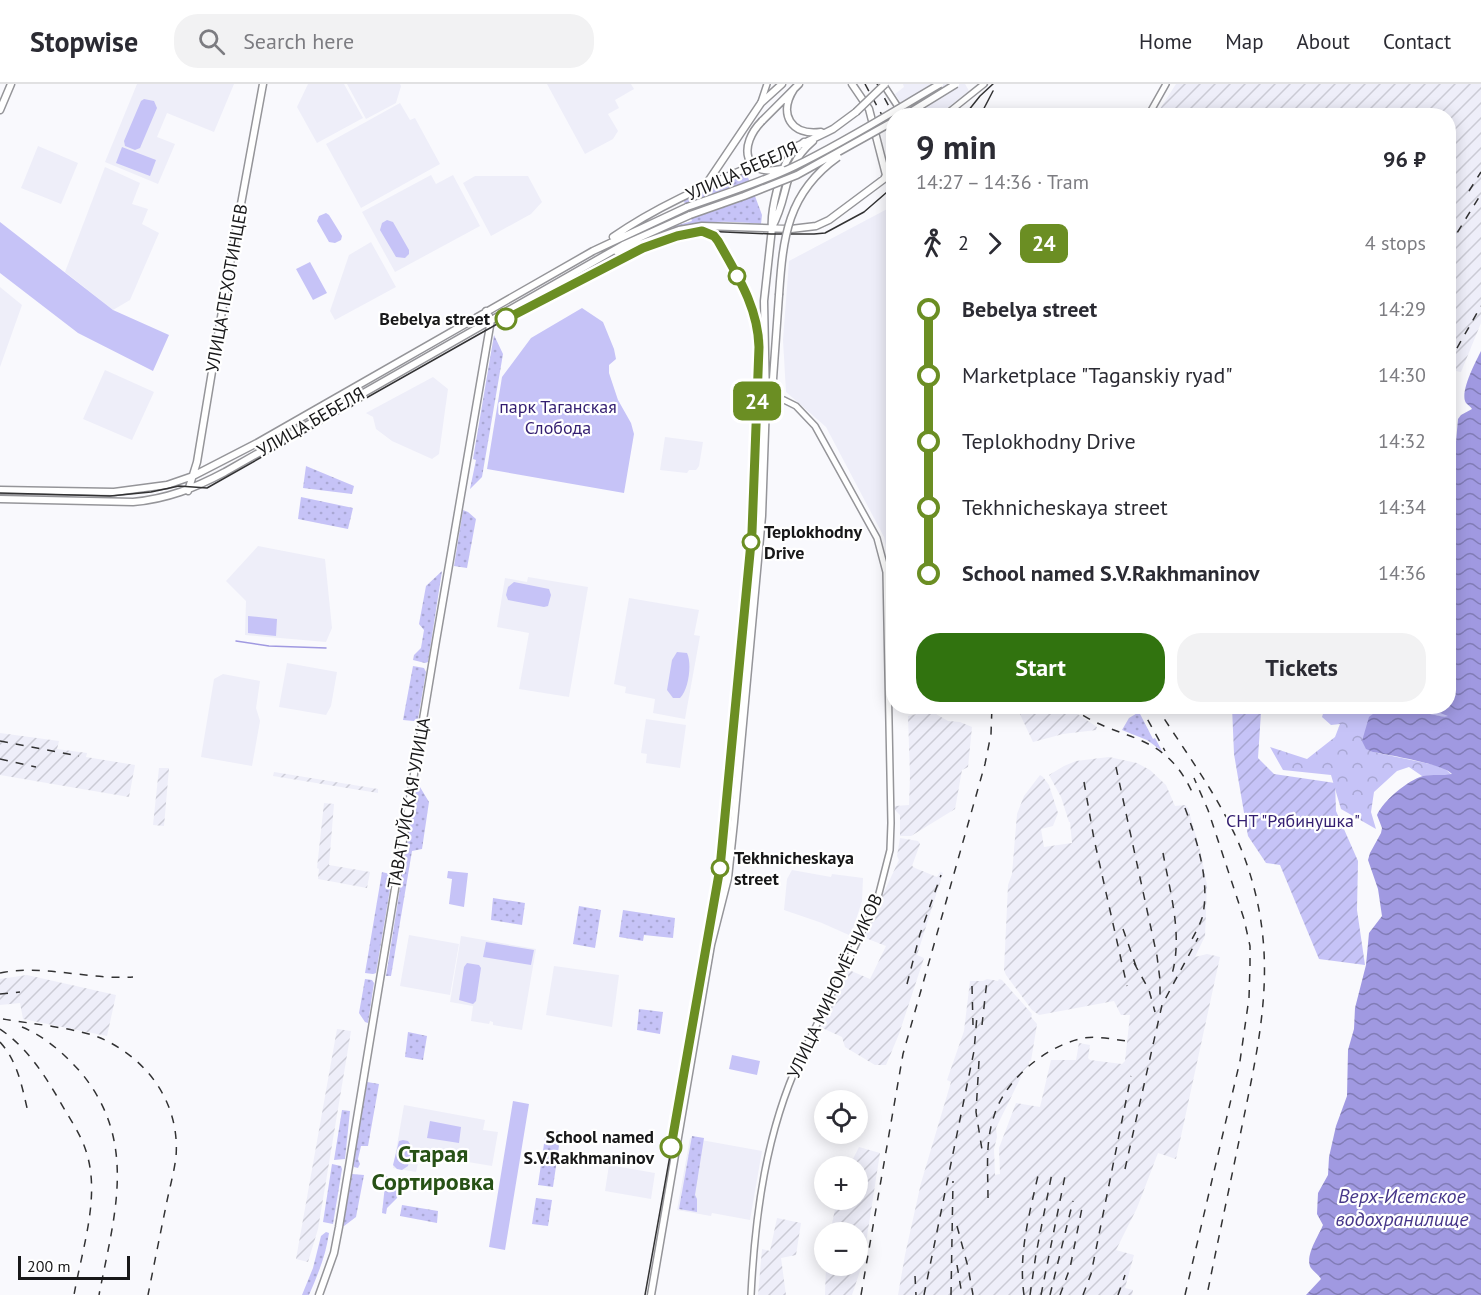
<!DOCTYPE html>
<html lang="en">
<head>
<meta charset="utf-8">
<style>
	body { margin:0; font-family:"PT Sans",sans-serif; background:#f2f2f3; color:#2b2b33; height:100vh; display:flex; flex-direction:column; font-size:22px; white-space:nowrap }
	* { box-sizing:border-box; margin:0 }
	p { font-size:20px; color:#7c7c81 }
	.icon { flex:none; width:33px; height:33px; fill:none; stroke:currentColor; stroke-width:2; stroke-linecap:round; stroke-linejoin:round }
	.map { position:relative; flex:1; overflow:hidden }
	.panel { position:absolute; left:886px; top:24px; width:570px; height:606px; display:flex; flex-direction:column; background:#fff; border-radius:24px; box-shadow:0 3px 15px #0003 }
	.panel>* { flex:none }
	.badge { padding:0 12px; border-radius:9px; font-size:21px; line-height:39px }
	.buttons { position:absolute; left:814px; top:1006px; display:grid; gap:12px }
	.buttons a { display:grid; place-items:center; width:54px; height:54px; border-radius:50%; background:#fff; box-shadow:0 3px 15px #0003; font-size:30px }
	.scale { position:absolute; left:18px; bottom:15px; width:112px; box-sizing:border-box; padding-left:6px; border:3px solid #181819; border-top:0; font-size:16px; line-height:21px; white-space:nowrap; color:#181819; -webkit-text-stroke:4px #fff; paint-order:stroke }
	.map>.badge { position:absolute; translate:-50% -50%; box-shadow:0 0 0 3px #fff }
	.legs { display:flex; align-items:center; gap:9px; height:66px; padding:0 30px; font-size:20px }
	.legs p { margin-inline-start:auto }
	.summary { display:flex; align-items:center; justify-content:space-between; height:102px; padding:0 30px }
	h1 { font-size:33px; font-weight:700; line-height:45px }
	.button { display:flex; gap:12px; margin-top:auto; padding:12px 30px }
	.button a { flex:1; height:69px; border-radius:24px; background:#31730f; color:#fff; font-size:24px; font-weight:700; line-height:69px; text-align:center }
	.button a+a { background:#f2f2f3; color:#2b2b33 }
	ul { padding:0 30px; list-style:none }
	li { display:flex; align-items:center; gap:21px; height:66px; font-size:22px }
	li i { display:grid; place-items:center; width:9px; height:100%; margin:0 8px; background:currentColor }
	li i::after { content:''; width:15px; height:15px; margin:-8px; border:4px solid; border-radius:50%; background:#fff }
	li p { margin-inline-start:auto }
	li:first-child i { background:linear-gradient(#0000 50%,currentColor 0) }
	li:last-child i { background:linear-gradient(currentColor 50%,#0000 0) }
	header { display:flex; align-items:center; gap:36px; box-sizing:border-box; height:84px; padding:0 30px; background:#fff; border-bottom:2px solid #e1e1e2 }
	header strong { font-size:28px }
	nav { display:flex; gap:33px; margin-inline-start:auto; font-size:21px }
	.search { width:420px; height:54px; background:#f2f2f3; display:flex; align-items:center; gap:15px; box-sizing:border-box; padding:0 21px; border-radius:24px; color:#7c7c81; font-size:22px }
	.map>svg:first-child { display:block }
	.built { fill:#eeeef9 }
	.industrial { fill:url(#industrial-furrows) }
	.grass { fill:url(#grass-dots) }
	.forest { fill:url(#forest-crowns) }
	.park { fill:#c6c3f7 }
	.garden { fill:url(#garden-furrows) }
	.water { fill:url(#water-waves) }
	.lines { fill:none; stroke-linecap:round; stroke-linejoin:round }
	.stream { stroke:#a099e1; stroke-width:1.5 }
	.minor-casing { stroke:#959599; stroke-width:8 }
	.major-casing { stroke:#959599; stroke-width:9 }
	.minor { stroke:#fff; stroke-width:5 }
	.major { stroke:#fff; stroke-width:6 }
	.tram { stroke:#323233; stroke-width:1.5 }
	.rail { stroke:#323233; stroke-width:1.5; stroke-dasharray:8 8; stroke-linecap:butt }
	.major-bridge-casing { stroke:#959599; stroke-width:9; stroke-linecap:butt }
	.major-bridge { stroke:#fff; stroke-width:6 }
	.line-1-casing { stroke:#fff; stroke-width:14 }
	.line-1 { stroke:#6b8e23; stroke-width:9 }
	.stop-1-dot { fill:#fff; stroke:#6b8e23; stroke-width:3 }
	.labels { text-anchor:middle; stroke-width:4.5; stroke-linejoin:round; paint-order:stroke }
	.street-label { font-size:18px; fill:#181819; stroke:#fff }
	.stop-label { font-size:18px; font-weight:bold; fill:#181819; stroke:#fff; text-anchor:end }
	.park-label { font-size:18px; fill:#331e70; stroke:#fff }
	.water-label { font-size:20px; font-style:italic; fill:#463689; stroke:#fff }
	.district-label { font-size:24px; font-weight:bold; fill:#275116; stroke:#fff }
</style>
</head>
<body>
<header>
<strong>Stopwise</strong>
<div class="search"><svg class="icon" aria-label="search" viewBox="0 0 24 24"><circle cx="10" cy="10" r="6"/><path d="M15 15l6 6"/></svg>Search here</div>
<nav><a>Home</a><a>Map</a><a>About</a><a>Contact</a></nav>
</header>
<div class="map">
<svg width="1481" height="1211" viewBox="0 0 1481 1211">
	<defs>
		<pattern id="industrial-furrows" width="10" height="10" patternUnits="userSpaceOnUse" patternTransform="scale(1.5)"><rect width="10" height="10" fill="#eeeef9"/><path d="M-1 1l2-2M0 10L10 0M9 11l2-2" fill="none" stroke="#cbcbd5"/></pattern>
		<pattern id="grass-dots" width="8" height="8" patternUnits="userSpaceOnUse" patternTransform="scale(1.5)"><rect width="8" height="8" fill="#c6c3f7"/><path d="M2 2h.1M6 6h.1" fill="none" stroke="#a9a7d3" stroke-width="1.8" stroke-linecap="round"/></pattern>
		<pattern id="forest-crowns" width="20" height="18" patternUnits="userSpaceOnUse" patternTransform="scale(1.5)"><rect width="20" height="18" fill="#c6c3f7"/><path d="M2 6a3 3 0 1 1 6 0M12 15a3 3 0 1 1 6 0" fill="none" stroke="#a9a7d3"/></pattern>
		<pattern id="garden-furrows" width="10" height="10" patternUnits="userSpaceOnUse" patternTransform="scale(1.5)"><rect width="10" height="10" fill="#c6c3f7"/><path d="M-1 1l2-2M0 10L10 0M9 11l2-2" fill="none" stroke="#a9a7d3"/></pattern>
		<pattern id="water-waves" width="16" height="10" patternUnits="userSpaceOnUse" patternTransform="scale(1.5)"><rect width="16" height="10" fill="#a099e1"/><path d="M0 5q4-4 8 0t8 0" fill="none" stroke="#817cb6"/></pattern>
	</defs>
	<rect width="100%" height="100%" fill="#f9f9fd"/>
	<path class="built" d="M137,0H234L214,48L167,29L157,53L175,60L158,100L105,78Z
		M308,0H344L363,34L317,59L297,23Z
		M347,0H400L401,2L396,19L366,35Z
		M547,0H631L634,5L615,16L619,24L608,30L618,47L613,55L585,70Z
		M903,0H965L969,7L937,32L909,31L895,10L904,3Z
		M400,19L410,36L415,34L440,80L361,124L326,60Z
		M38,62L78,79L61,120L21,104Z
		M105,83L140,99L132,120L148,125L142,140L159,149L130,216L113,226L65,188Z
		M431,91L436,100L453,91L480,142L395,188L362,128Z
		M475,92H528L542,118L531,130L491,152L463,99Z
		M891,123L894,129V498L884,453L826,343L786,308L783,256L789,177Z
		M371,158L396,203L335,236L330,227L349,171Z
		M0,203L22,221L0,283Z
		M105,286L154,308L132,356L83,335Z
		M433,293L448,305L439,370L432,375L392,357L376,345L373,333L366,329Z
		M665,353L703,358L699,382L696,386H689L687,389L660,386Z
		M258,462L325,475L332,544L326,558L245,551L246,517L226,497Z
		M528,493L588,503L569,613L519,605L529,549L497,543L505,494L527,498Z
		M629,514L699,526L694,551L700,552L685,635L653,629L655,615L625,609L626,603L614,600Z
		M287,579L337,588L331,622L326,631L279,623Z
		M223,590L260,597L256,624L260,637L252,682L201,673L214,595Z
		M646,635L686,641L680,684L646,679L647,670L641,669Z
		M792,786L831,793L832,790L863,794L862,817L852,848L849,851L822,839L784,826L787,795Z
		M409,851L459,860L450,911L400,902Z
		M461,852L536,865L522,946L493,941V938L490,937L489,940L471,937L473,922L450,918Z
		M554,882L619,891L612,943L546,931Z
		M404,1021L485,1036L483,1046L498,1048L492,1082L420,1070L416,1088L393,1084Z
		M690,1054L762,1067L750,1136L712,1129L711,1132L677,1126Z
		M609,1081L655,1089L651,1115L605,1107Z"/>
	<path class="industrial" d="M1176,0H1481V239L1461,288L1451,286L1449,288V32L1156,31Z
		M1025,623H1067L1097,643L1096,646L1063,650L1033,658L1018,626Z
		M917,630H936L948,637L960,638L972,643L968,683L962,686L955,725L911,752H900V731L895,726V722L909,721L910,692L908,632Z
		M0,649L59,657L57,665L87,669L86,673L135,681L129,713L0,691Z
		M1109,673L1137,679L1150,686L1166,701L1175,722L1185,721L1188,724L1201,770L1207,801L1205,852L1195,873L1207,870L1220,873L1176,1075L1158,1069L1137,1124L1116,1166L1134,1171L1125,1204L1133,1206L1132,1211H898L905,1171L921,1099L951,998L947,996L964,947L970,897H983L987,895L998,897L999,895L1002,896L1032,930L1031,933L1037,940L1031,977H1029V981L1020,990L1021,993L996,1044L997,1053L994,1065L995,1091L1000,1090L999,1064L1016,1019L1040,1023L1051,976H1076L1079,959L1090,961L1088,974L1090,976L1122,980L1125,977L1130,931H1121L1114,917L1039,931L1032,926L1006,891L1004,886L1008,801L1012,790L1017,730L1024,712L1040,691L1043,693L1049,701L1058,729L1053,742L1041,745L1044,763L1072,759L1070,738H1069L1061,713L1049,691L1064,682L1076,677Z
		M159,684H169L164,742L153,741Z
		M274,688L378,705V709L273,692Z
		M324,719L334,720L329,781L370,788L367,804L318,795L319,785L317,784Z
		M900,754L918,757L920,760L912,782L915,784L937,793L940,788L943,789L917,871L924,874L899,950L886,981H875L845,963L842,953L820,943L849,886L870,895L886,862L863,853L899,776L897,772Z
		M27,891L116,911L107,952L23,935L20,919L0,921V895Z
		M337,945L351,947L318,1145L308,1178L296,1175Z
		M859,1063L880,1069L863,1178L852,1211H825L826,1182H858V1149H830L837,1116H858V1083H849Z
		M777,1134L801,1139L796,1171L781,1174L786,1211H758L762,1165L770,1167Z"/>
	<path class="grass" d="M746,88L762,131L761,140C738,138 714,136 691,141C674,144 658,151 642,156L675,142L692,137L683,115Z
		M494,251L503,270L482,393L470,405L476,376L473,375Z
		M306,382L354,402L352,410L303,404Z
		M301,413L353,424L348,445L298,435Z
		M463,426L468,428L476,435L467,484L454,482Z
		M442,487L428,578L425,579L413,576L414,571L421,564L424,546L419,540L426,502Z
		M413,582L424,584L426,588L418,635L414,637L403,636Z
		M1139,628L1153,655L1155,654L1162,667L1147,656L1122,646L1129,634Z
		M420,703L429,718L422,765L412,767L391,892H386L416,704Z
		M382,788L390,790L392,793L376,889L373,890L365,889Z
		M493,814L525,819L522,841L491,836Z
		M579,822L601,826L595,864L573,860Z
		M623,826L675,834L673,854L644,851L643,857L619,853Z
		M365,895L372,896L374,899L368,939L365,938L359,929Z
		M639,925L663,928L660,950L637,946Z
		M408,948L427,952L423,976L405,973Z
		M367,998L379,1000L368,1062H361L358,1075L360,1080L358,1084L354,1083L353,1079Z
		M342,1026L350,1027L345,1075L334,1076Z
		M546,1046L561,1048L553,1103L538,1101Z
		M692,1052L704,1054L695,1111L697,1115V1128L679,1125Z
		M332,1080L341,1082L342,1085L333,1140L323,1138Z
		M352,1090L364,1091L356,1133L344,1142H343Z
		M386,1092L400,1095L397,1114L387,1124L386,1130L382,1129Z
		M536,1114L552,1116L548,1142L532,1140Z
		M402,1121L438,1127L437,1139L400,1132Z
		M326,1148L329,1149C326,1171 318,1190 309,1211H302L313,1184L321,1152Z"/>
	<path class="forest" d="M1325,623H1425L1448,630V633H1443L1413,626L1389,624L1373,668L1435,681L1443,683L1452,691L1422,692L1409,683L1397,687L1374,708L1371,728L1376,745L1341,725L1331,691L1283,686L1270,663L1307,675L1335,653L1340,640L1331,641L1322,633Z"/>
	<path class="park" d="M144,15L154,17L157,24L140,64L135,66L125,62L124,57L141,17Z
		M122,63L156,76L150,92L116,79Z
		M326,129L329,131L342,152L341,156L335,159L329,158L317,137L319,132Z
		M387,136L393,138L409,166V170L405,174L396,173L380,146L382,139Z
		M0,138L113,226L169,251L153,287L78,249L0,189Z
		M310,178L327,209L313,216L296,185Z
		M582,224L603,238L614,265L616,275L609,281V289L618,316L631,339L634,350L624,409L487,385L502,293L531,254Z
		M514,498L549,505L551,511L548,522L544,523L508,516L506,511L508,503Z
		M248,532L277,535L276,552L248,549Z
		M677,568L687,569C692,579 689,605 680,614H673L667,606L672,576Z
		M448,787L468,789L464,823L449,820L452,795L447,794Z
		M486,858L534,866L531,881L483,873Z
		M467,879L479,881L481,884L476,917L473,920L459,916L464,883Z
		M732,971L760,977L757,991L729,985Z
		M513,1017L529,1020L505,1166L489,1163Z
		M430,1037L461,1043L459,1059L427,1054Z
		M403,1056L408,1057L412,1063L408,1082L402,1086L397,1085L393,1081L399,1057Z"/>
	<path class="garden" d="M1232,623L1261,628L1258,674L1274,690L1335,699L1336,727L1358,777L1357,826L1365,881L1319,875L1280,781L1266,779L1248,752L1234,670Z"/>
	<path class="water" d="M1481,267V1211H1306L1321,1195C1318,1190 1315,1189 1311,1184C1304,1173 1319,1151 1323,1141L1317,1130L1318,1109L1328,1091L1329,1073L1336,1042L1347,1012L1348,966L1354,945L1355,924L1366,881L1369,849L1382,832L1378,805L1368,776L1370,769L1381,749L1382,744L1377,731C1383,717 1408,696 1423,692C1432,690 1443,692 1452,690C1444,680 1388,671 1373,668L1366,665L1362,657L1369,633C1386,618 1410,626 1430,630C1437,631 1443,634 1448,632L1425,623L1449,622V384L1455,369L1458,335L1461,331L1472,325C1471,323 1468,321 1466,319C1459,309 1476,277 1481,267Z"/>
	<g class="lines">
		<path class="stream" d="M236,557L269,562L326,564"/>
		<defs>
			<path id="minor" d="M883,0L904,32
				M761,18L767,0
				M944,32L984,0
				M1148,32L1166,0
				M751,1211C755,1131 766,1048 800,975L877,817L890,766L891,739L886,488L877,454L815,342L796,322L784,316L766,312"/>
			<path id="major" d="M794,5C778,30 791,52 821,48
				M0,26L11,0
				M762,37L799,0
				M705,102L761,19L782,0
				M772,143C790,111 781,84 813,57
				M613,153C680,106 761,82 833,45L856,28
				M617,168L679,146L702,142L791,145L816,142L829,136L884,95L886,91L869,25L852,0
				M768,309L773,295L779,211
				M0,406L114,408L167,401L193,392L257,359L593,167L687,123
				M188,407L197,378L228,191L263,0
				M0,415L133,418C167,415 195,404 225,388L623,161L690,131
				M319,1211L334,1169L339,1143L436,557L491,236L486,227
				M651,1211L711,861L728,794L734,738L762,432L766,319L764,217L772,144C770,127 781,85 790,71C794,66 799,62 804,58"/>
		</defs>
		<use href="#minor" class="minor-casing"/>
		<use href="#major" class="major-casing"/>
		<use href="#minor" class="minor"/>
		<use href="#major" class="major"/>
		<path class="tram" d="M964,32L980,12L993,0
			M980,32L993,7
			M0,409L110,412L151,408L179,402L207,404L506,235L643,164L677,152L702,147L771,150H814L825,149L864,128L894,102
			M645,1211L717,809L752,448L758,250L752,222L723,165L714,152L702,147"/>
		<path class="rail" d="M865,0L894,53
			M877,0L894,32
			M1469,107L1481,88
			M1449,162L1481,110
			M1449,278L1481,222
			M1070,622C1117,660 1163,643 1193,710
			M1140,622L1165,667
			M1156,622C1187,671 1225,720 1245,775C1280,872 1261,950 1241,1047C1230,1101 1218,1156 1207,1211
			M0,657L79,672
			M0,675L36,683
			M1116,683L1157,872L1160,896V918
			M1084,698L1094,755L1127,902
			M1185,724C1197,756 1211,799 1202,834C1199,843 1194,851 1190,859
			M1163,769C1170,808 1183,851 1172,890
			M1123,845L1137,885
			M1134,879L1149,906L1155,928
			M0,889C43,880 89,896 133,893
			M907,900L920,850L941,791
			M972,902L973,941
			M0,910L20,908
			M3,935C31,940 80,944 105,956C150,978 180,1021 176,1073C174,1089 169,1106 166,1122C160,1151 154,1181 148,1211
			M982,941L987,896
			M22,943C46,953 67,972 83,991C138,1060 114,1133 99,1211
			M0,945C26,963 42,987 58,1014C67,1031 80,1048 86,1067C101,1112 82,1165 74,1211
			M0,958C18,978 22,1003 28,1028
			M979,977L976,1028L983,1072
			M1125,1085L1162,921L1198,854
			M988,1114C988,1087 985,1058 994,1032C1005,995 1047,961 1084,954C1098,952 1112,955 1126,957
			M957,1142L968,1183L973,1211
			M957,1181L962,1211
			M915,1192L916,1211
			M861,1211L903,970L985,680L991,650L992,622
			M924,1211L974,967L977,932
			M951,1211L953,1097
			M1024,1211C1018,1169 1030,1128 1039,1087
			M1030,1211L1036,1170L1052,1089
			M1041,1211L1065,1092
			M1050,1211L1073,1117
			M1060,1211L1070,1184L1083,1119
			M1083,1211L1091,1190L1131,992
			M1118,1211L1125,1191
			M1185,1211L1240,977L1249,914L1250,881V862L1244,835L1208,726L1194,694"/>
		<defs>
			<path id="major-bridge" d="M856,28L885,0
				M904,32L956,0
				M762,37C738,61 743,94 782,85
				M687,123C723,110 760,99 795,82C845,58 892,28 940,0
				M690,131L744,112L797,91L894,37
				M779,211C783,154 787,109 838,73"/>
		</defs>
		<use href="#major-bridge" class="major-bridge-casing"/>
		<use href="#major-bridge" class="major-bridge"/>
	</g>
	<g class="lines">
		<defs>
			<path id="line-1" d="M506,235L643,164L677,152L702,147L714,152L718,157C737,191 758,223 759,263L752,448L720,784L671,1063"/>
		</defs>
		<use href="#line-1" class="line-1-casing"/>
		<use href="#line-1" class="line-1"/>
	</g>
	<g class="stop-1-dot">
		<circle cx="737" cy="192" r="8"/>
		<circle cx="506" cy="235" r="10"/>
		<circle cx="751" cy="458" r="8"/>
		<circle cx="720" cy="784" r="8"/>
		<circle cx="671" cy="1063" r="10"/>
	</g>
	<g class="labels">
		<g class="street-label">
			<text transform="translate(742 87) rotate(-24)" y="6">УЛИЦА БЕБЕЛЯ</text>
			<text transform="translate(227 204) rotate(-80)" y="6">УЛИЦА ПЕХОТИНЦЕВ</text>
			<text transform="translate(311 338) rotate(-30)" y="6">УЛИЦА БЕБЕЛЯ</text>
			<text transform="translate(409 719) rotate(-80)" y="6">ТАВАТУЙСКАЯ УЛИЦА</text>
			<text transform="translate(835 902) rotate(-65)" y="6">УЛИЦА МИНОМЁТЧИКОВ</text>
		</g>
		<g class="stop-label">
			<text x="490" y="241">Bebelya street</text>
			<text x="764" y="454" text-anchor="start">Teplokhodny<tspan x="764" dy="21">Drive</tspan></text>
			<text x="734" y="780" text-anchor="start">Tekhnicheskaya<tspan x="734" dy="21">street</tspan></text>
			<text x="654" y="1059">School named<tspan x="654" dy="21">S.V.Rakhmaninov</tspan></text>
		</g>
		<g class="park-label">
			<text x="558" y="329">парк Таганская<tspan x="558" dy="21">Слобода</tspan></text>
			<text x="1293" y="743">СНТ "Рябинушка"</text>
		</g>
		<g class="water-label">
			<text x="1402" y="1119">Верх-Исетское<tspan x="1402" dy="23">водохранилище</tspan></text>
		</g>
		<g class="district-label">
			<text x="433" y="1078">Старая<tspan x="433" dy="28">Сортировка</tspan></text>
		</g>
	</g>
</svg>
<div class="buttons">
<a><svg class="icon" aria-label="locate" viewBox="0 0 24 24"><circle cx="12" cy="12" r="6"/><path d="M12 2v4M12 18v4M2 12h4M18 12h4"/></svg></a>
<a>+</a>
<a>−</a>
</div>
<div class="scale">200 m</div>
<b class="badge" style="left:757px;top:317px;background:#6b8e23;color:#fff">24</b>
<section class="panel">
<div class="summary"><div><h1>9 min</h1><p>14:27 – 14:36 · Tram</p></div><b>96 ₽</b></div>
<div class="legs"><svg class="icon" aria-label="walk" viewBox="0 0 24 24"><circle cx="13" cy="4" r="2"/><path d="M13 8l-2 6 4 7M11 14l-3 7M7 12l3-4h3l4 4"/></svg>2<svg class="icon" aria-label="forward" viewBox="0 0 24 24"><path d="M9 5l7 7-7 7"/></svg><b class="badge" style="background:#6b8e23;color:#fff">24</b><p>4 stops</p></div>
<ul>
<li><i style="color:#6b8e23"></i><b>Bebelya street</b><p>14:29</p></li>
<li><i style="color:#6b8e23"></i><span>Marketplace &quot;Taganskiy ryad&quot;</span><p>14:30</p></li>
<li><i style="color:#6b8e23"></i><span>Teplokhodny Drive</span><p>14:32</p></li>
<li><i style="color:#6b8e23"></i><span>Tekhnicheskaya street</span><p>14:34</p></li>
<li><i style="color:#6b8e23"></i><b>School named S.V.Rakhmaninov</b><p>14:36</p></li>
</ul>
<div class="button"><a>Start</a><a>Tickets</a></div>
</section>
</div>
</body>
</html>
